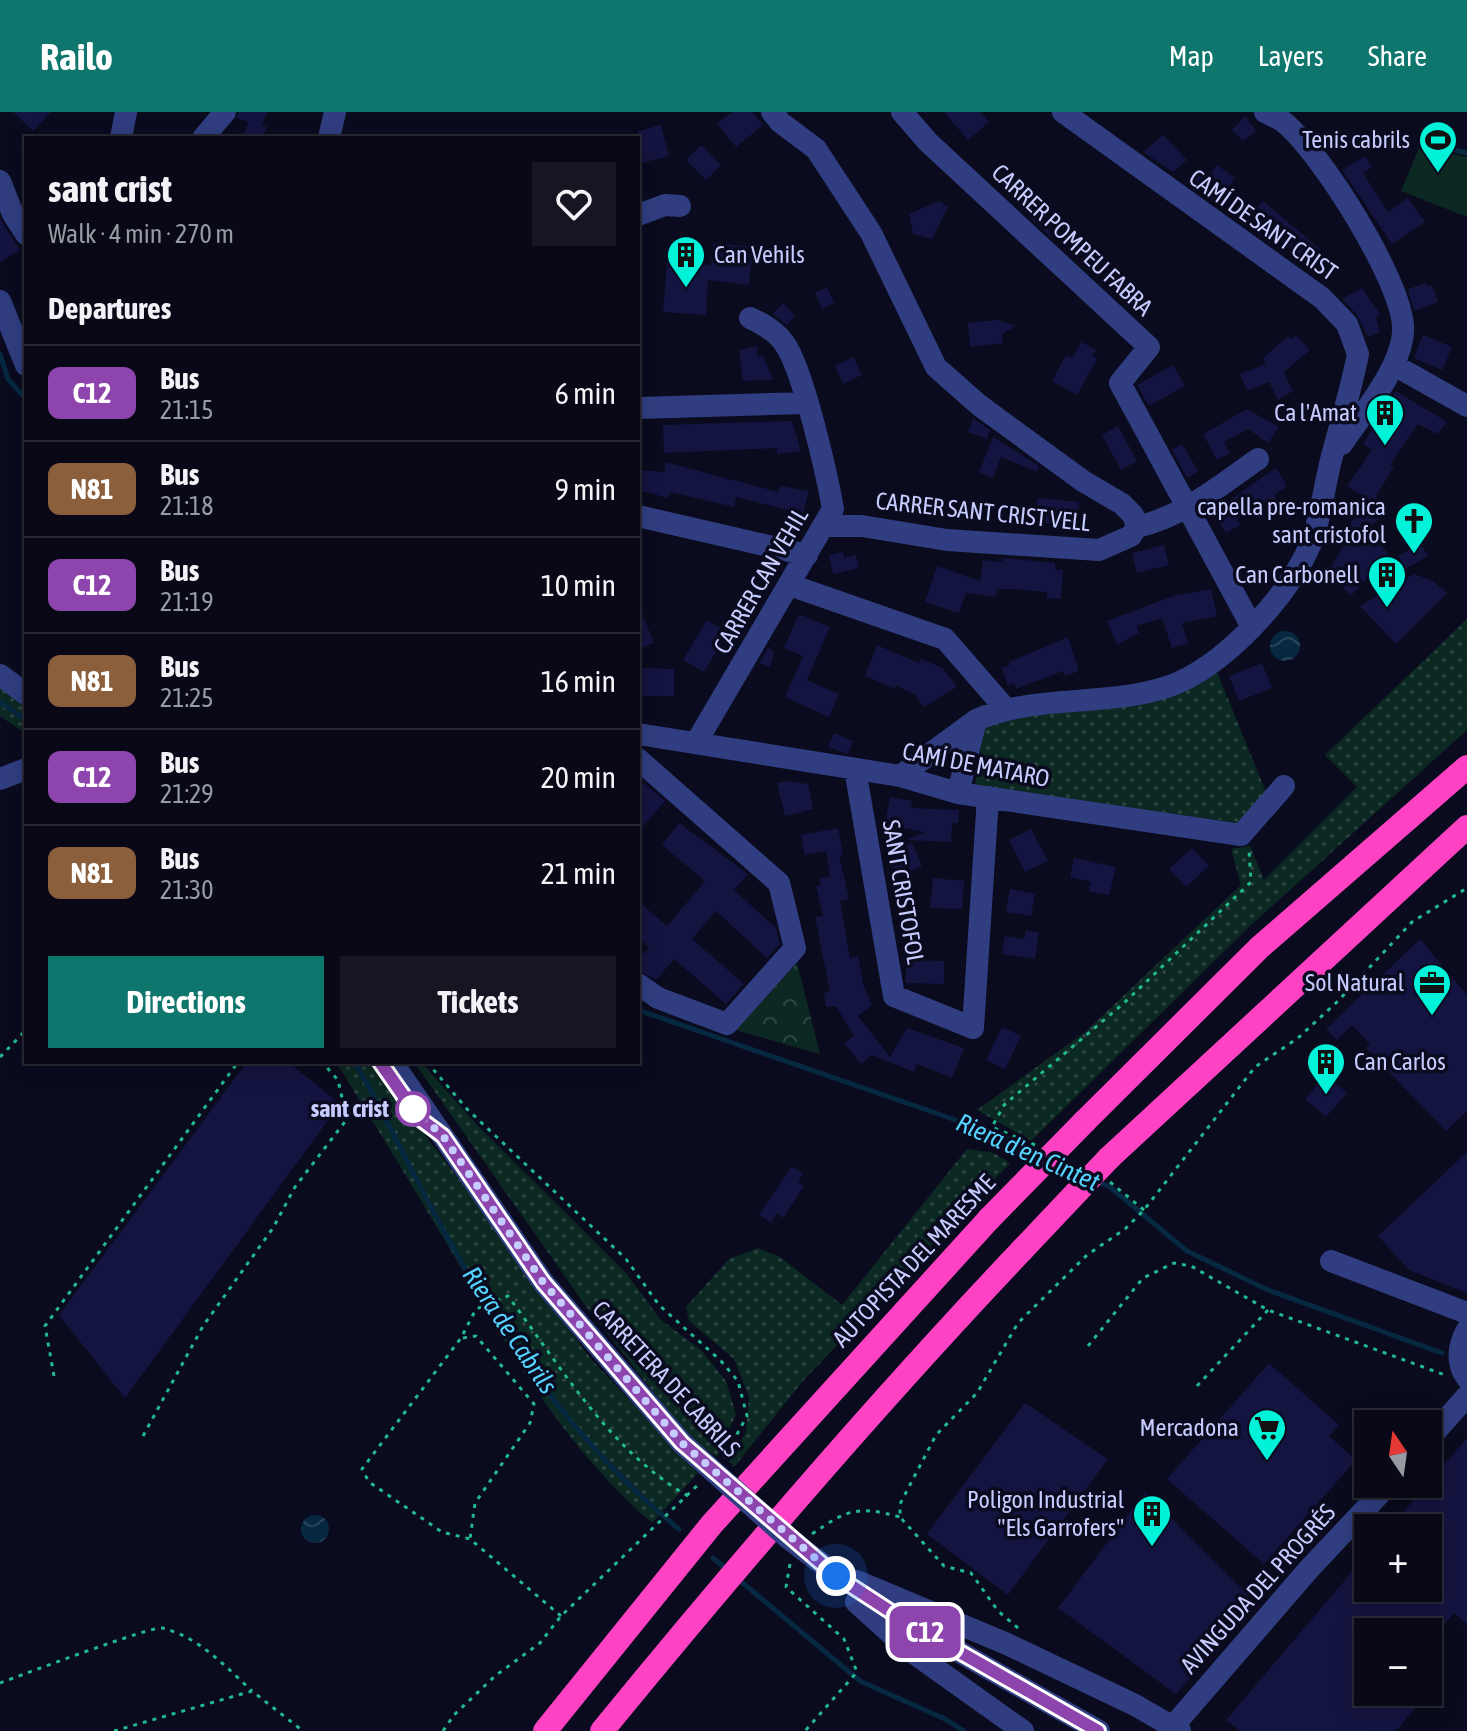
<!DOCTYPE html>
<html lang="en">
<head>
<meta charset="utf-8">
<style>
	body { margin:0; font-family:"Asap Condensed",sans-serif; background:#161623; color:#f1f3f6; height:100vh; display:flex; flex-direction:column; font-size:30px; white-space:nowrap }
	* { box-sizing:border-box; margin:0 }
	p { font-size:26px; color:#989aa1 }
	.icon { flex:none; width:44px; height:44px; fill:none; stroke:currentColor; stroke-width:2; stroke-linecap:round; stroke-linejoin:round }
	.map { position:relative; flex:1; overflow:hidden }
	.sheet { position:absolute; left:24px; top:24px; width:616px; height:928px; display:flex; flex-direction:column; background:#080816; border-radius:0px; box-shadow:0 4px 20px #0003,0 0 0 2px #292935 }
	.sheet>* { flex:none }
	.badge { padding:0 16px; border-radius:12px; font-size:28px; line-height:52px }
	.needle { width:52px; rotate:347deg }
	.fabs { position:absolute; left:1354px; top:1298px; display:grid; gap:16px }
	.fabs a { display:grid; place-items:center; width:88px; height:88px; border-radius:0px; background:#080816; box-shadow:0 4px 20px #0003,0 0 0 2px #292935; font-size:40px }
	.you { position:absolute; width:40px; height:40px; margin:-20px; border:6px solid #fff; border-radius:50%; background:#1a73e8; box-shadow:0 0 0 12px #1a73e833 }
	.map>.badge { position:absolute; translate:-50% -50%; box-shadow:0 0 0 4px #fff }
	h2 { padding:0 24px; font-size:30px; line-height:72px }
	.round { display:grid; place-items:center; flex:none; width:84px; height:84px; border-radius:0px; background:#161623 }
	.summary { display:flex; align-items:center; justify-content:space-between; height:136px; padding:0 24px }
	h1 { font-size:38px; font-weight:700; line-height:60px }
	.action { display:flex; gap:16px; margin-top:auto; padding:16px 24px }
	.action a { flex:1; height:92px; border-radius:0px; background:#0f766e; color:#fff; font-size:32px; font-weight:700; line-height:92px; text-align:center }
	.action a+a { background:#161623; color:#f1f3f6 }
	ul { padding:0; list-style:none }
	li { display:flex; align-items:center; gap:24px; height:96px; padding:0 24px; border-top:2px solid #292935 }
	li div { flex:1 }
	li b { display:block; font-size:30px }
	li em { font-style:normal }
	li .badge { min-width:88px; font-weight:700; text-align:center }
	header { display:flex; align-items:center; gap:48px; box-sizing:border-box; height:112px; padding:0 40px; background:#0f766e; color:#fff }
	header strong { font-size:38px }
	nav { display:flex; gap:44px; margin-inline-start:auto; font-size:28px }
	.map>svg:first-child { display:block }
	.grass { fill:url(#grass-dots) }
	.park { fill:url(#park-crowns) }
	.pitch { fill:#0c2822 }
	.water { fill:url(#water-waves) }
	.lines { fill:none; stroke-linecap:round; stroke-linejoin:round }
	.stream { stroke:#062840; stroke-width:5 }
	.building { fill:#141440 }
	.path { stroke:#22b890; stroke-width:3; stroke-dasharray:4 6; stroke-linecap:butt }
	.minor { stroke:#303e81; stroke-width:22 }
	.highway { stroke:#ff42c3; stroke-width:24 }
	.minor-bridge { stroke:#303e81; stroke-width:22 }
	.highway-bridge { stroke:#ff42c3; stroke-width:24 }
	.line-casing { stroke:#fff; stroke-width:18 }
	.line { stroke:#8e44ad; stroke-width:12 }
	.walk { stroke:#c7ccff; stroke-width:8; stroke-dasharray:0 14.4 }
	.stop-dot { fill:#fff; stroke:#8e44ad; stroke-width:4 }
	.labels { text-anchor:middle; stroke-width:7; stroke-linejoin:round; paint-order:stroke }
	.poi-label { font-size:24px; fill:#c7ccff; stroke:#0a0b1e; text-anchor:end }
	.street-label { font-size:24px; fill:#c7ccff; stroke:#0a0b1e }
	.stop-label { font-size:24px; font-weight:bold; fill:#c7ccff; stroke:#0a0b1e; text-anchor:end }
	.water-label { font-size:26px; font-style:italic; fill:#55d3ff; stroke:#0a0b1e }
</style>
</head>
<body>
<header>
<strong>Railo</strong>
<nav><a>Map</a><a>Layers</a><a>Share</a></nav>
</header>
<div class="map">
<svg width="1467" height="1619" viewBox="0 0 1467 1619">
	<defs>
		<pattern id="grass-dots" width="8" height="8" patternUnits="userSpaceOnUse" patternTransform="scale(2)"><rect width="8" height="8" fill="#0c2822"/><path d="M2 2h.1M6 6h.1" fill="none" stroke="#2e4643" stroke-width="1.8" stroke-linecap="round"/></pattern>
		<pattern id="park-crowns" width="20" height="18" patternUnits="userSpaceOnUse" patternTransform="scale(2)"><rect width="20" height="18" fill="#0c2822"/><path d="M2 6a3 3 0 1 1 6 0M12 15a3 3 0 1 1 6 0" fill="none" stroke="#2e4643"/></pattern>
		<pattern id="water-waves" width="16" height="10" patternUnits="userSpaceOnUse" patternTransform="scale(2)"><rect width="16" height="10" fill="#062840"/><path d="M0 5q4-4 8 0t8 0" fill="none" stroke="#29465d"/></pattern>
	</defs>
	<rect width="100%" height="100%" fill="#0a0b1e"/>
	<path class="grass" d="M1467,507V618L1249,815L1031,1029L977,998L1085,920L1241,773L1231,737L1250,734L1264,768L1357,675L1325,643Z
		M1217,560L1266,680L1238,711L975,674L983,617L1011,605L1145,591Z
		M0,573L26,592V622L0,604Z
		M336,950H369L492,1110L591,1247L698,1361L652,1411C557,1328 504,1229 441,1122C407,1064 371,1007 336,950Z
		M414,950H421L478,1014L627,1162L660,1207L702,1239L726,1269L736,1302L717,1345L691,1328L585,1193Z
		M967,1037L994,1041L1010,1051L803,1269L734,1355L729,1349L746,1320L749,1285L734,1247L689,1209L686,1195L729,1147L758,1136L780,1145L842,1193Z"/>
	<path class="park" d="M797,851L820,942L736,918Z"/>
	<path class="pitch" d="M1419,36L1467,45V105L1401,79Z"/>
	<path class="water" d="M1270 534a15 15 0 1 1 30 0a15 15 0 1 1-30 0Z
		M301 1417a14 14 0 1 1 28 0a14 14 0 1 1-28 0Z"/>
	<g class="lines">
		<path class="stream" d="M1423,30L1467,41
			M0,242L8,267L26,287
			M0,590L26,608
			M638,898L996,1022L1043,1044
			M355,950C400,1031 439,1118 489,1196C538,1275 607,1359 679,1417
			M1056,1050L1083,1063
			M1096,1069L1110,1075L1187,1139L1268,1178L1442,1241
			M713,1446L728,1458
			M738,1467L860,1569L947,1608L964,1619"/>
	</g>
	<path class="building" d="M13,0H51L33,19Z
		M239,0H267L262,12L267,16L262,26H242L249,10L237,6Z
		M732,0H752L763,13L736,35L717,12Z
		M944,0H980L989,10L968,28Z
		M1245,4L1256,19L1243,29L1232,18Z
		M661,13L669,44L638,52V19Z
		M1163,23L1187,48L1173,60L1143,40Z
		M701,33L721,53L706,68L686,48Z
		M1365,44L1372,55L1363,61L1388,100L1408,86L1425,110L1392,132L1342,58Z
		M1217,53L1235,66L1216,91L1192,73L1199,63L1206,68Z
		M1034,79L1054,98L1048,104L1055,111L1048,118L1053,127L1019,95Z
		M939,89L948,95L932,127L913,122L909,102Z
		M1263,89L1320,137L1316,140L1328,152L1317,162L1278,123L1270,132L1243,109Z
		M0,107L20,138L0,150Z
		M713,131L753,135L749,173L708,168L706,203L663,200L667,150L711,153Z
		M1426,171L1428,175L1432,173L1438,190L1414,199L1408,177Z
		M827,175L834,191L822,197L815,181Z
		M1362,176L1380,202L1376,206L1380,220L1368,225L1357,203L1342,187Z
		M783,191L795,204L787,213L773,202Z
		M998,208L1016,214L1002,222L1003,231L970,235L968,211Z
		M1296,223L1310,238L1284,260L1293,279L1278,288L1269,270L1247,279L1240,262L1266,252L1263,246L1288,224L1291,227Z
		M1423,223L1452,235L1442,258L1414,246Z
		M1081,230L1096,238L1092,244L1097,247L1077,283L1052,269L1066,243L1072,246Z
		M757,234V244H763L773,268L743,269L739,238Z
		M853,245L862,263L843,272L835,254Z
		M1173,253L1185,274L1149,294L1137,273Z
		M1396,279L1447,310L1438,322L1418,312L1390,353L1394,355L1376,384L1385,402L1365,418L1388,441L1351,484L1325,457L1333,452L1350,423L1351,410L1371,389L1347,374L1372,338L1363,332Z
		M1247,297L1279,315L1268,331L1248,317L1224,330L1230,341L1217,348L1203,322Z
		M973,306L990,318L987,327L968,320Z
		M792,309L801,339L777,342V336L664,341L663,313Z
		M1118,314L1137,349L1121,358L1102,323Z
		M993,325L1039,354L1037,360L1001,345L993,366L979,360Z
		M1182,332L1198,359L1187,366L1172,338Z
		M665,350L778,380L780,374L809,379L803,402L736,385L734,395L670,380L668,386L638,378V358L665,360Z
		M1276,356L1287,374L1274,383L1277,388L1237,407L1240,413L1226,421L1213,400Z
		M1037,386L1079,390L1076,415L1035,410Z
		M1421,432L1428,444L1405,457L1398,444Z
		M1164,433L1169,453L1137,461L1132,441Z
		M843,440L844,446L856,443L859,456L833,462L829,443Z
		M1003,446L1055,451V458H1063L1061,487L1047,486V480L1013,477H997L996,485L966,481L959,501L925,490L937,454L980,469L983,448L1002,450Z
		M1414,462L1433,469L1447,481L1396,532L1360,494Z
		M1211,477L1217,504L1182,511L1188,531L1172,536L1162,506L1137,514L1139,521L1117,533L1107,509L1173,484Z
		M638,491L654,531L638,537Z
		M799,502L830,515L807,568L839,582L829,605L785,585L803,544L784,536Z
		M707,508L728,521L704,560L683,548Z
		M1068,525L1079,559L1065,564L1063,559L1016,577L1014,571L1008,574L1002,556L1010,553L1009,550Z
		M877,533L919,551L921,547L943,556L957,575L924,595L915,583L896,573L895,577L865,564Z
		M768,536L774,540L770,555L759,551Z
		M1262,551L1272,576L1239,589L1229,564Z
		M638,556L674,557V584H638Z
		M834,621L853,629L848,642L828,635Z
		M787,669L808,672L813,697L785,704L777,671Z
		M644,671L665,689L638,720V677Z
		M890,685L912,689L911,696L959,698L958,711H952L951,730L906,728L925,720L885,712Z
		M679,711L748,762L734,778L776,816L780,832L767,846L716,799L692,827L744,872L726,892L674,847L656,868L638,858V848L649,835L638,825V789L667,814L705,769L662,733Z
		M838,716L843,743H839L849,787L840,789L850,846L858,844L864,875L872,893L858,904L890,945L907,916L964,936L952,966L917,952L914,960L872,943L861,952L844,931L854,924L836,894L826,895L824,881L830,880L815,805L823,804L816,774L821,773L819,767L830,764L826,739L805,743L801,723Z
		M1031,717L1048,749L1025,760L1009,728Z
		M912,731L922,754L898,765L888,742Z
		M1192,736L1209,754L1186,775L1169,757Z
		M1074,746L1116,755L1109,783L1089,779L1091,770L1070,765Z
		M933,766L964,769L962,797L930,796Z
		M1010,777L1035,782L1031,804L1006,800Z
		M1026,818L1039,821L1035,847L1002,842L1005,824L1024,827Z
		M1420,827L1467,883V999L1446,1019L1366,936L1370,932L1352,913L1337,928L1326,917Z
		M906,848L944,849V872L906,871Z
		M1002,915L1021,924L1005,957L986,948Z
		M247,950H288L340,992L125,1286L59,1203Z
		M1326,963L1347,981L1326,1005L1305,987Z
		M1467,1040V1181L1409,1158L1378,1124Z
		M792,1054L803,1062L798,1070L804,1074L783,1106L777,1101L771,1111L759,1103Z
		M1269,1251L1339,1313L1329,1324L1356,1348L1264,1452L1167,1367Z
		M1025,1291L1108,1347L1008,1483L927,1422Z
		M1467,1326V1512L1454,1501L1428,1531V1520H1368V1580H1428L1396,1619H1240L1226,1608L1368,1441V1476H1428V1416H1390Z
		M1145,1380L1257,1492L1176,1582L1058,1496Z
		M1428,1545L1442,1558L1428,1580Z"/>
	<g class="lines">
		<path class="path" d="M0,945L26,918
			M427,950L467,997L626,1147L659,1193L721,1249L738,1269L747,1304L724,1346
			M1035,1033L992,1015L1004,993L1124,891L1251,770L1249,738
			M1110,1070L1144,1098
			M463,1226L476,1224L534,1292L530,1311L475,1391L470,1427
			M1088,1234L1143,1166L1174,1151L1191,1154L1268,1198L1445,1263
			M54,1264L45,1214L238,950
			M1197,1274L1268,1198
			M143,1324L203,1214L273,1116L295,1075L347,1007L338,968L322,950
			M812,1422C847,1398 857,1393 900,1405
			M790,1452L786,1475L844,1527L857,1560L805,1619
			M561,1504L470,1427L442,1420L369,1370L362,1357L461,1226L476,1197L508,1184C561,1255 610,1339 688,1384
			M1018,1516L998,1499L971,1461L944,1454L900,1405V1392L936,1323L977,1281L1018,1211L1087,1143L1125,1117L1144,1098L1255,955L1298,926L1338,889L1412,810L1467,776
			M0,1571C22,1563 151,1514 162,1516C199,1525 225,1554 252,1579
			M114,1619L252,1579L303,1619
			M443,1619L454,1603L495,1564L540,1531L561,1504L701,1370"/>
		<path class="minor" d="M772,0L780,10L816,37L871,121L936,255L979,293L1083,369L1122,392L1133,403L1137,415
			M902,0L928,30L1149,235L1120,271L1252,515
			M1265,0C1272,4 1281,7 1286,12C1323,44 1399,165 1403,213C1406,251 1362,302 1342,332
			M121,26L126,0
			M203,26L225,0
			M329,26L335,0
			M0,69L13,102L26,122
			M638,103L665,93L680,94
			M0,189L26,253
			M1394,253L1467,294
			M638,296L806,291
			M638,404L807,443
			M825,414H862L947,428L1099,438L1131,424L1137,415
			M1137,415C1184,404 1219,374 1258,347
			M790,473L945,527L1005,596
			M0,563L26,582
			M638,622L900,664L958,681L1241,723L1284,674
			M697,629L833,397C827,363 803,256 784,231C776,219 763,212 750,206
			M638,647L779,771L795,836L727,912L658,886L638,872
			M855,657L894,884L973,916L988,685
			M900,664L976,608
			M0,667L26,657
			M958,681L976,608C1036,582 1105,595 1167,575C1223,556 1288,485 1311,431C1321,406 1324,375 1331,348C1340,313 1351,278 1358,242L1347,212L1322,186L1063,0
			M392,950L543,1170L682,1331
			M1331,1149L1467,1201
			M1467,1218C1458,1234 1456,1251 1467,1266
			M1428,1328L1467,1284
			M788,1426C884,1502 992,1558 1099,1619
			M836,1464L859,1470L1007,1532L1135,1593L1180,1619
			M856,1490L908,1537L1023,1619
			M1169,1619L1309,1457L1389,1372"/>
		<path class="highway" d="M1085,1009L1260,835L1467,655
			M1109,1046L1467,715
			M545,1619L712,1412L989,1107
			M602,1619C737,1454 875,1293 1022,1138"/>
		<path class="minor-bridge" d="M682,1331L788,1426"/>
		<path class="highway-bridge" d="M989,1107L1085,1009
			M1022,1138L1109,1046"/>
	</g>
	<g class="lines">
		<defs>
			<path id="line" d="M380,950L419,1006L443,1024L543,1170L682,1331L836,1464L902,1507L1098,1619"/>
		</defs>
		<use href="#line" class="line-casing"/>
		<use href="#line" class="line"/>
		<path class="walk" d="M413,997L443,1024L543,1170L682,1331L836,1464"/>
	</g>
	<defs>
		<symbol id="stadium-pin" viewBox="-11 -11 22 30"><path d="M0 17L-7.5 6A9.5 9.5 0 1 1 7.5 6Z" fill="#00f2d8" stroke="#0a0b1e"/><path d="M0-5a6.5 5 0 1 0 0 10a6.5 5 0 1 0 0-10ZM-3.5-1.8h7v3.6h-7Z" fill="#111"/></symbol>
		<symbol id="building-pin" viewBox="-11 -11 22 30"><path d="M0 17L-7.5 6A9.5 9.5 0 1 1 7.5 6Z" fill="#00f2d8" stroke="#0a0b1e"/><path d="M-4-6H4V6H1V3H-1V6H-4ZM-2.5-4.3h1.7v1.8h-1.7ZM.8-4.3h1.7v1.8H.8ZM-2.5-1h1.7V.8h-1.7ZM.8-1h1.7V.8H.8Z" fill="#111"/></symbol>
		<symbol id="church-pin" viewBox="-11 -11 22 30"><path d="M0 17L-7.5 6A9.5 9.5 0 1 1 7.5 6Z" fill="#00f2d8" stroke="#0a0b1e"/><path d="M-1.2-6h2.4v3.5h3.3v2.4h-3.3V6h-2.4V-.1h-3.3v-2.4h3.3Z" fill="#111"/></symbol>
		<symbol id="office-pin" viewBox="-11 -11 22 30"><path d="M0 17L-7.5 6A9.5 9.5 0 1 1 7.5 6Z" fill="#00f2d8" stroke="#0a0b1e"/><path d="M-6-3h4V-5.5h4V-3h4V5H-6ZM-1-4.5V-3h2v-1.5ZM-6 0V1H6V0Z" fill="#111"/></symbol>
		<symbol id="supermarket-pin" viewBox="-11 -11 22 30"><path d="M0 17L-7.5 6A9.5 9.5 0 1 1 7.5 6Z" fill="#00f2d8" stroke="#0a0b1e"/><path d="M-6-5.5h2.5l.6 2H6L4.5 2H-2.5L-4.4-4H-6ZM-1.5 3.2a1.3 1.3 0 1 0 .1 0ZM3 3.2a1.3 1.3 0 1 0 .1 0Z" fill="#111"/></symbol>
	</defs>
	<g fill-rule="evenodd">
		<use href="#stadium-pin" x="1416" y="6" width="44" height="60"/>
		<use href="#building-pin" x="664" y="121" width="44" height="60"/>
		<use href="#building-pin" x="1363" y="279" width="44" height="60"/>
		<use href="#church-pin" x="1392" y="387" width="44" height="60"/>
		<use href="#building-pin" x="1365" y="441" width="44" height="60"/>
		<use href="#office-pin" x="1410" y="849" width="44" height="60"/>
		<use href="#building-pin" x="1304" y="928" width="44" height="60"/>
		<use href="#supermarket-pin" x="1245" y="1294" width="44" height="60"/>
		<use href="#building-pin" x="1130" y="1380" width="44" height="60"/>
	</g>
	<circle class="stop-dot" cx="413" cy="997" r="16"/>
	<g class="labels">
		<g class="poi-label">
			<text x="1410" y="36">Tenis cabrils</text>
			<text x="714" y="151" text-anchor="start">Can Vehils</text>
			<text x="1357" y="309">Ca l'Amat</text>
			<text x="1386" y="403">capella pre-romanica<tspan x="1386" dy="28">sant cristofol</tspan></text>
			<text x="1359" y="471">Can Carbonell</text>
			<text x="1404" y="879">Sol Natural</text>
			<text x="1354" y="958" text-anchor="start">Can Carlos</text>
			<text x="1239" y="1324">Mercadona</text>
			<text x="1124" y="1396">Poligon Industrial<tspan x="1124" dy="28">"Els Garrofers"</tspan></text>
		</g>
		<g class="street-label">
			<text transform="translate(1263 113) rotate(35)" y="8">CAMÍ DE SANT CRIST</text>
			<text transform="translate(1072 128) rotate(43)" y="8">CARRER POMPEU FABRA</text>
			<text transform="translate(983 400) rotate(6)" y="8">CARRER SANT CRIST VELL</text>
			<text transform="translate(761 469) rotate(-60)" y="8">CARRER CAN VEHIL</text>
			<text transform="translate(976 653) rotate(11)" y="8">CAMÍ DE MATARO</text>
			<text transform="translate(903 780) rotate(80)" y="8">SANT CRISTOFOL</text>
			<text transform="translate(914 1149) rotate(-47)" y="8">AUTOPISTA DEL MARESME</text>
			<text transform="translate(666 1267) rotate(47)" y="8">CARRETERA DE CABRILS</text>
			<text transform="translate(1258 1477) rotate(-48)" y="8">AVINGUDA DEL PROGRÉS</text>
		</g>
		<g class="stop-label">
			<text x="389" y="1005">sant crist</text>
		</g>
		<g class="water-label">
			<text transform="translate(1028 1040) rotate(24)" y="9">Riera d'en Cintet</text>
			<text transform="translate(510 1218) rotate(56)" y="9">Riera de Cabrils</text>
		</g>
	</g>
</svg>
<div class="fabs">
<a><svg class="needle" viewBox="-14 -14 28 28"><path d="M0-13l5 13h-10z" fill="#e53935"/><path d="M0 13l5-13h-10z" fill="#989aa1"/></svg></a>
<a>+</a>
<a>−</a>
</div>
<div class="you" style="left:836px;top:1464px"></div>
<b class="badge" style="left:925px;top:1520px;background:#8e44ad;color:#fff">C12</b>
<section class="sheet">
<div class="summary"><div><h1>sant crist</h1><p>Walk · 4 min · 270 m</p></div><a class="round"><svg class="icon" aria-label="heart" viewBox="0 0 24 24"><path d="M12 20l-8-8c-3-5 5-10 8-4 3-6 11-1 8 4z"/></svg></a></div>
<h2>Departures</h2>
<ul>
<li><span class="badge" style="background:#8e44ad;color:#fff">C12</span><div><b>Bus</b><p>21:15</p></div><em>6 min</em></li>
<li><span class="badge" style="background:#8b5e3c;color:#fff">N81</span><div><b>Bus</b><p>21:18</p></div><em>9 min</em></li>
<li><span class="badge" style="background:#8e44ad;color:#fff">C12</span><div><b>Bus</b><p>21:19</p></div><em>10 min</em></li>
<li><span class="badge" style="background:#8b5e3c;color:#fff">N81</span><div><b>Bus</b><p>21:25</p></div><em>16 min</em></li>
<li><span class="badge" style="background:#8e44ad;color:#fff">C12</span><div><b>Bus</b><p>21:29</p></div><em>20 min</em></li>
<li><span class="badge" style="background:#8b5e3c;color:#fff">N81</span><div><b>Bus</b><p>21:30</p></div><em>21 min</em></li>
</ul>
<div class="action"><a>Directions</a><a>Tickets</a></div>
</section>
</div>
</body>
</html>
